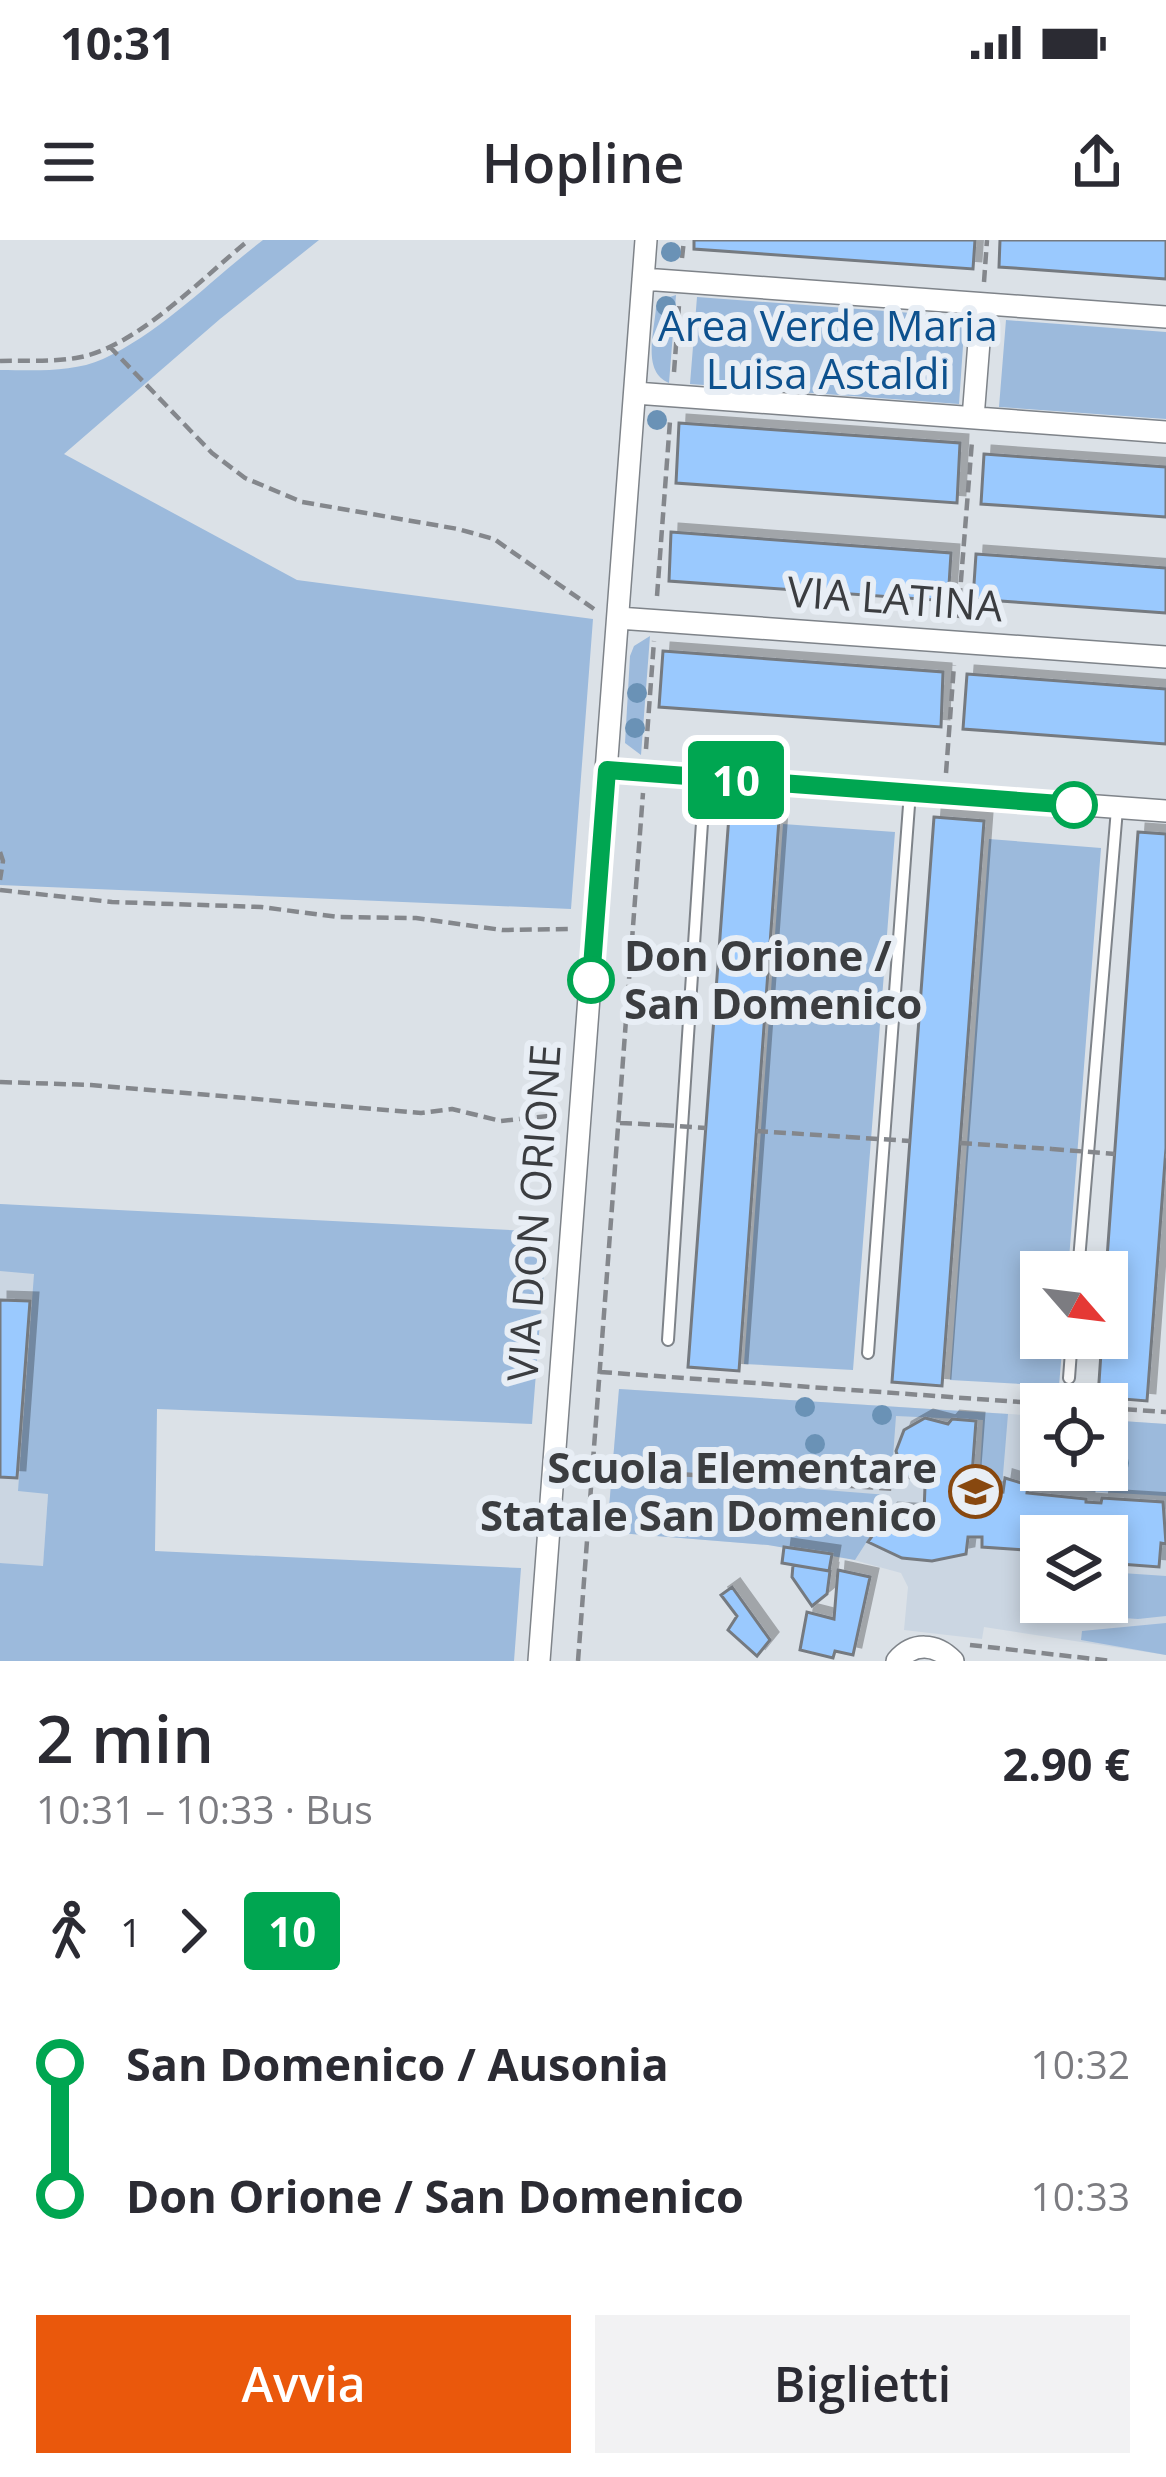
<!DOCTYPE html>
<html lang="it">
<head>
<meta charset="utf-8">
<style>
	body { margin:0; font-family:"Open Sans",sans-serif; background:#f2f2f3; color:#2b2b33; height:100vh; display:flex; flex-direction:column; font-size:45px; white-space:nowrap }
	* { box-sizing:border-box; margin:0 }
	p { font-size:39px; color:#7c7c81 }
	.icon { flex:none; width:66px; height:66px; fill:none; stroke:currentColor; stroke-width:2; stroke-linecap:round; stroke-linejoin:round }
	.map { position:relative; height:1421px; overflow:hidden }
	.details { display:flex; flex-direction:column; background:#fff; flex:1 }
	.details>* { flex:none }
	.badge { padding:0 24px; border-radius:9px; font-size:42px; line-height:78px }
	.needle { width:78px; rotate:118deg }
	.buttons { position:absolute; left:1020px; top:1011px; display:grid; gap:24px }
	.buttons a { display:grid; place-items:center; width:108px; height:108px; border-radius:0px; background:#fff; box-shadow:0 6px 18px #0003; font-size:60px }
	.map>.badge { position:absolute; translate:-50% -50%; box-shadow:0 0 0 6px #fff }
	.legs { display:flex; align-items:center; gap:18px; height:132px; padding:0 36px; font-size:39px }
	.legs p { margin-inline-start:auto }
	.overview { display:flex; align-items:center; justify-content:space-between; height:204px; padding:0 36px }
	h1 { font-size:66px; font-weight:600; line-height:90px }
	.action { display:flex; gap:24px; margin-top:auto; padding:24px 36px }
	.action a { flex:1; height:138px; border-radius:0px; background:#ea580c; color:#fff; font-size:48px; font-weight:600; line-height:138px; text-align:center }
	.action a+a { background:#f2f2f3; color:#2b2b33 }
	ul { padding:0 36px; list-style:none }
	li { display:flex; align-items:center; gap:42px; height:132px; font-size:45px }
	li i { display:grid; place-items:center; width:18px; height:100%; margin:0 15px; background:currentColor }
	li i::after { content:''; width:30px; height:30px; margin:-15px; border:9px solid; border-radius:50%; background:#fff }
	li p { margin-inline-start:auto }
	li:first-child i { background:linear-gradient(#0000 50%,currentColor 0) }
	li:last-child i { background:linear-gradient(currentColor 50%,#0000 0) }
	.status { display:flex; justify-content:space-between; align-items:center; height:84px; padding:0 60px; background:#fff; direction:ltr }
	.status svg { height:33px; fill:currentColor }
	header { display:flex; justify-content:space-between; align-items:center; height:156px; padding:0 36px; background:#fff; font-size:54px; font-weight:600 }
	.map>svg:first-child { display:block }
	.built { fill:#cbd6e2; fill-rule:evenodd }
	.green { fill:#9cbadc }
	.building { fill:#9ac9fe; stroke:#757a80; stroke-width:3; filter:url(#shadow) }
	.lines { fill:none; stroke-linecap:round; stroke-linejoin:round }
	.service-casing { stroke:#7e8389; stroke-width:14 }
	.minor-casing { stroke:#7e8389; stroke-width:24 }
	.path { stroke:#84878c; stroke-width:4.5; stroke-dasharray:12 6; stroke-linecap:butt }
	.service { stroke:#fff; stroke-width:10 }
	.minor { stroke:#fff; stroke-width:21 }
	.path-bridge { stroke:#84878c; stroke-width:4.5; stroke-dasharray:12 6; stroke-linecap:butt }
	.tree { fill:#6a92b6 }
	.line-1-casing { stroke:#fff; stroke-width:27 }
	.line-1 { stroke:#00a651; stroke-width:18 }
	.stop-1-dot { fill:#fff; stroke:#00a651; stroke-width:6 }
	.labels { text-anchor:middle; stroke-width:12; stroke-linejoin:round; paint-order:stroke }
	.park-label { font-size:42px; fill:#0d518e; stroke:#e8eef5 }
	.street-label { font-size:42px; fill:#3b3d40; stroke:#e8eef5 }
	.stop-label { font-size:42px; font-weight:bold; fill:#3b3d40; stroke:#e8eef5; text-anchor:start }
	.poi-label { font-size:42px; font-weight:bold; fill:#3b3d40; stroke:#e8eef5; text-anchor:end }
</style>
</head>
<body>
<div class="status"><b>10:31</b><svg viewBox="0 0 49 12"><path d="M0 12V9h3v3zM5 12V6h3v6zM10 12V3h3v9zM15 12V0h3v12zM26 1h20v11H26zM47 4h2v5h-2z"/></svg></div>
<header><svg class="icon" aria-label="menu" viewBox="0 0 24 24"><path d="M4 6h16M4 12h16M4 18h16"/></svg>Hopline<svg class="icon" aria-label="share" viewBox="0 0 24 24"><path d="M12 15V3M7 8l5-5 5 5M5 13v7h14v-7"/></svg></header>
<div class="map">
<svg width="1166" height="1421" viewBox="0 0 1166 1421">
	<defs>
		<filter id="shadow"><feDropShadow dx="8" dy="-8" stdDeviation="0" flood-color="#0004"/></filter>
	</defs>
	<rect width="100%" height="100%" fill="#dbe1e7"/>
	<path class="built" d="M0,964L67,970L43,1327L0,1323Z
		M619,1149L1041,1176V1230H1107V1180L1166,1184V1415L984,1387L982,1399L904,1390L908,1347L901,1333L832,1314L768,1305L607,1292ZM1041,1296H1107V1362H1041Z"/>
	<path class="green" d="M263,0H319L220,79L64,214L297,340L593,379L571,669L0,645V130C33,130 72,133 103,119C162,92 212,39 263,0Z
		M676,55L669,143C642,132 654,93 656,68L660,60Z
		M697,57L965,77L959,164L690,144Z
		M1006,80L1166,92V179L999,167Z
		M650,396L641,515L625,503L630,416L634,406Z
		M783,584L895,592L853,1130L744,1124Z
		M989,599L1101,608L1068,1032H1041V1098H1063L1059,1146L950,1140Z
		M0,964L547,992L532,1184L157,1169L155,1311L521,1328L514,1421H0V1323L43,1326L48,1254L18,1251L34,1034L0,1031Z
		M619,1149L1008,1174L1002,1247L979,1245L983,1180L896,1176L891,1244L774,1236V1246L888,1255L887,1270L855,1320L768,1305L607,1292Z
		M1107,1180L1166,1184V1256L1051,1249L1052,1230H1107Z
		M1040,1327L1041,1362H1107V1332L1166,1336V1376L1138,1379L1037,1372Z
		M1166,1383V1415L1081,1400L1082,1391Z"/>
	<path class="building" d="M694,0H975L973,29L694,9Z
		M1000,0H1166V39L999,27Z
		M679,183L960,203L957,263L676,243Z
		M984,214L1166,227V277L981,264Z
		M671,292L951,313L948,361L669,341Z
		M976,314L1166,328V373L973,359Z
		M663,411L943,432L941,487L659,467Z
		M967,434L1166,449V504L963,489Z
		M730,562L780,566L739,1131L688,1127Z
		M934,577L984,581L942,1146L892,1142Z
		M1138,592L1166,594V908L1147,1161L1098,1157L1102,1098H1107L1106,1032Z
		M0,1060L30,1061L17,1238L0,1237Z
		M925,1178L948,1184L952,1179L976,1181L971,1248L1003,1252L1005,1238L1028,1245L1027,1253L1086,1259V1262L1101,1263L1102,1258L1163,1262L1166,1304L1161,1303L1159,1327L1107,1323V1296H1041V1318L1023,1317L1024,1310L982,1307V1297H968L966,1314L932,1321L902,1318L868,1302L890,1271L924,1273L925,1246L903,1234L896,1211L904,1190Z
		M784,1307L832,1314L829,1331L782,1323Z
		M793,1325L830,1331L827,1354L812,1366L792,1337Z
		M838,1330L870,1337L853,1415L835,1411L833,1418L800,1410L807,1372L834,1379Z
		M732,1347L770,1400L757,1416L728,1390L737,1376L721,1355Z"/>
	<g class="lines">
		<defs>
			<path id="service" d="M1078,1032L1117,569
				M668,1100L705,537
				M868,1113L910,552
				M1069,1138L1072,1098"/>
			<path id="minor" d="M643,39L1166,77
				M635,153L1166,192
				M973,178L982,64
				M618,378L1166,417
				M607,530L1166,571
				M539,1421L646,0
				M897,1421C913,1402 936,1403 953,1421"/>
		</defs>
		<use href="#service" class="service-casing"/>
		<use href="#minor" class="minor-casing"/>
		<path class="path" d="M682,18L684,0
			M984,42L987,0
			M109,106L212,213L245,238L302,262L458,289L494,299L594,369
			M0,121C25,120 52,122 76,118C135,109 203,37 249,0
			M674,132L679,65
			M657,356L670,181
			M958,378L972,201
			M646,509L654,401
			M946,533L954,425
			M0,612L3,621L0,640
			M0,650L112,662L261,667L338,677L416,678L502,690L573,689
			M0,842L91,845L421,873L452,869L501,881L557,875
			M620,883L662,885
			M756,891L848,897
			M960,903L1052,909
			M1165,916H1166
			M600,1132L1048,1164
			M1107,1168L1166,1172
			M592,1228L894,1249
			M970,1405L1112,1421
			M578,1421L643,553"/>
		<use href="#service" class="service"/>
		<use href="#minor" class="minor"/>
		<path class="path-bridge" d="M662,885L706,888
			M848,897L910,901
			M1052,909L1115,914"/>
	</g>
	<g class="tree">
		<circle cx="671" cy="12" r="10"/>
		<circle cx="666" cy="66" r="10"/>
		<circle cx="657" cy="180" r="10"/>
		<circle cx="637" cy="453" r="10"/>
		<circle cx="635" cy="488" r="10"/>
		<circle cx="805" cy="1167" r="10"/>
		<circle cx="882" cy="1175" r="10"/>
		<circle cx="815" cy="1204" r="10"/>
		<circle cx="1119" cy="1223" r="10"/>
	</g>
	<g class="lines">
		<defs>
			<path id="line-1" d="M591,740L607,530L1074,565"/>
		</defs>
		<use href="#line-1" class="line-1-casing"/>
		<use href="#line-1" class="line-1"/>
	</g>
	<defs>
		<symbol id="school-ring" viewBox="-11 -11 22 22"><circle r="9.5" fill="#e8eef5" stroke="#88480f" stroke-width="1.5"/><path d="M0-5L7-2L0 1L-7-2ZM-4 1L0 2.5L4 1V4Q0 6-4 4Z" fill="#88480f"/></symbol>
	</defs>
	<g fill-rule="evenodd">
		<use href="#school-ring" x="946" y="1222" width="59" height="59"/>
	</g>
	<g class="stop-1-dot">
		<circle cx="1074" cy="565" r="21"/>
		<circle cx="591" cy="740" r="21"/>
	</g>
	<g class="labels">
		<g class="park-label">
			<text x="828" y="101">Area Verde Maria<tspan x="828" dy="48">Luisa Astaldi</tspan></text>
		</g>
		<g class="street-label">
			<text transform="translate(895 359) rotate(4)" y="15">VIA LATINA</text>
			<text transform="translate(534 973) rotate(-86)" y="15">VIA DON ORIONE</text>
		</g>
		<g class="stop-label">
			<text x="624" y="731">Don Orione /<tspan x="624" dy="48">San Domenico</tspan></text>
		</g>
		<g class="poi-label">
			<text x="937" y="1243">Scuola Elementare<tspan x="937" dy="48">Statale San Domenico</tspan></text>
		</g>
	</g>
</svg>
<div class="buttons">
<a><svg class="needle" viewBox="-14 -14 28 28"><path d="M0-13l5 13h-10z" fill="#e53935"/><path d="M0 13l5-13h-10z" fill="#7c7c81"/></svg></a>
<a><svg class="icon" aria-label="locate" viewBox="0 0 24 24"><circle cx="12" cy="12" r="6"/><path d="M12 2v4M12 18v4M2 12h4M18 12h4"/></svg></a>
<a><svg class="icon" aria-label="layers" viewBox="0 0 24 24"><path d="M12 4l9 5-9 5-9-5zM3 14l9 5 9-5"/></svg></a>
</div>
<b class="badge" style="left:736px;top:540px;background:#00a651;color:#fff">10</b>
</div>
<section class="details">
<div class="overview"><div><h1>2 min</h1><p>10:31 – 10:33 · Bus</p></div><b>2.90 €</b></div>
<div class="legs"><svg class="icon" aria-label="walk" viewBox="0 0 24 24"><circle cx="13" cy="4" r="2"/><path d="M13 8l-2 6 4 7M11 14l-3 7M7 12l3-4h3l4 4"/></svg>1<svg class="icon" aria-label="forward" viewBox="0 0 24 24"><path d="M9 5l7 7-7 7"/></svg><b class="badge" style="background:#00a651;color:#fff">10</b></div>
<ul>
<li><i style="color:#00a651"></i><b>San Domenico / Ausonia</b><p>10:32</p></li>
<li><i style="color:#00a651"></i><b>Don Orione / San Domenico</b><p>10:33</p></li>
</ul>
<div class="action"><a>Avvia</a><a>Biglietti</a></div>
</section>
</body>
</html>
